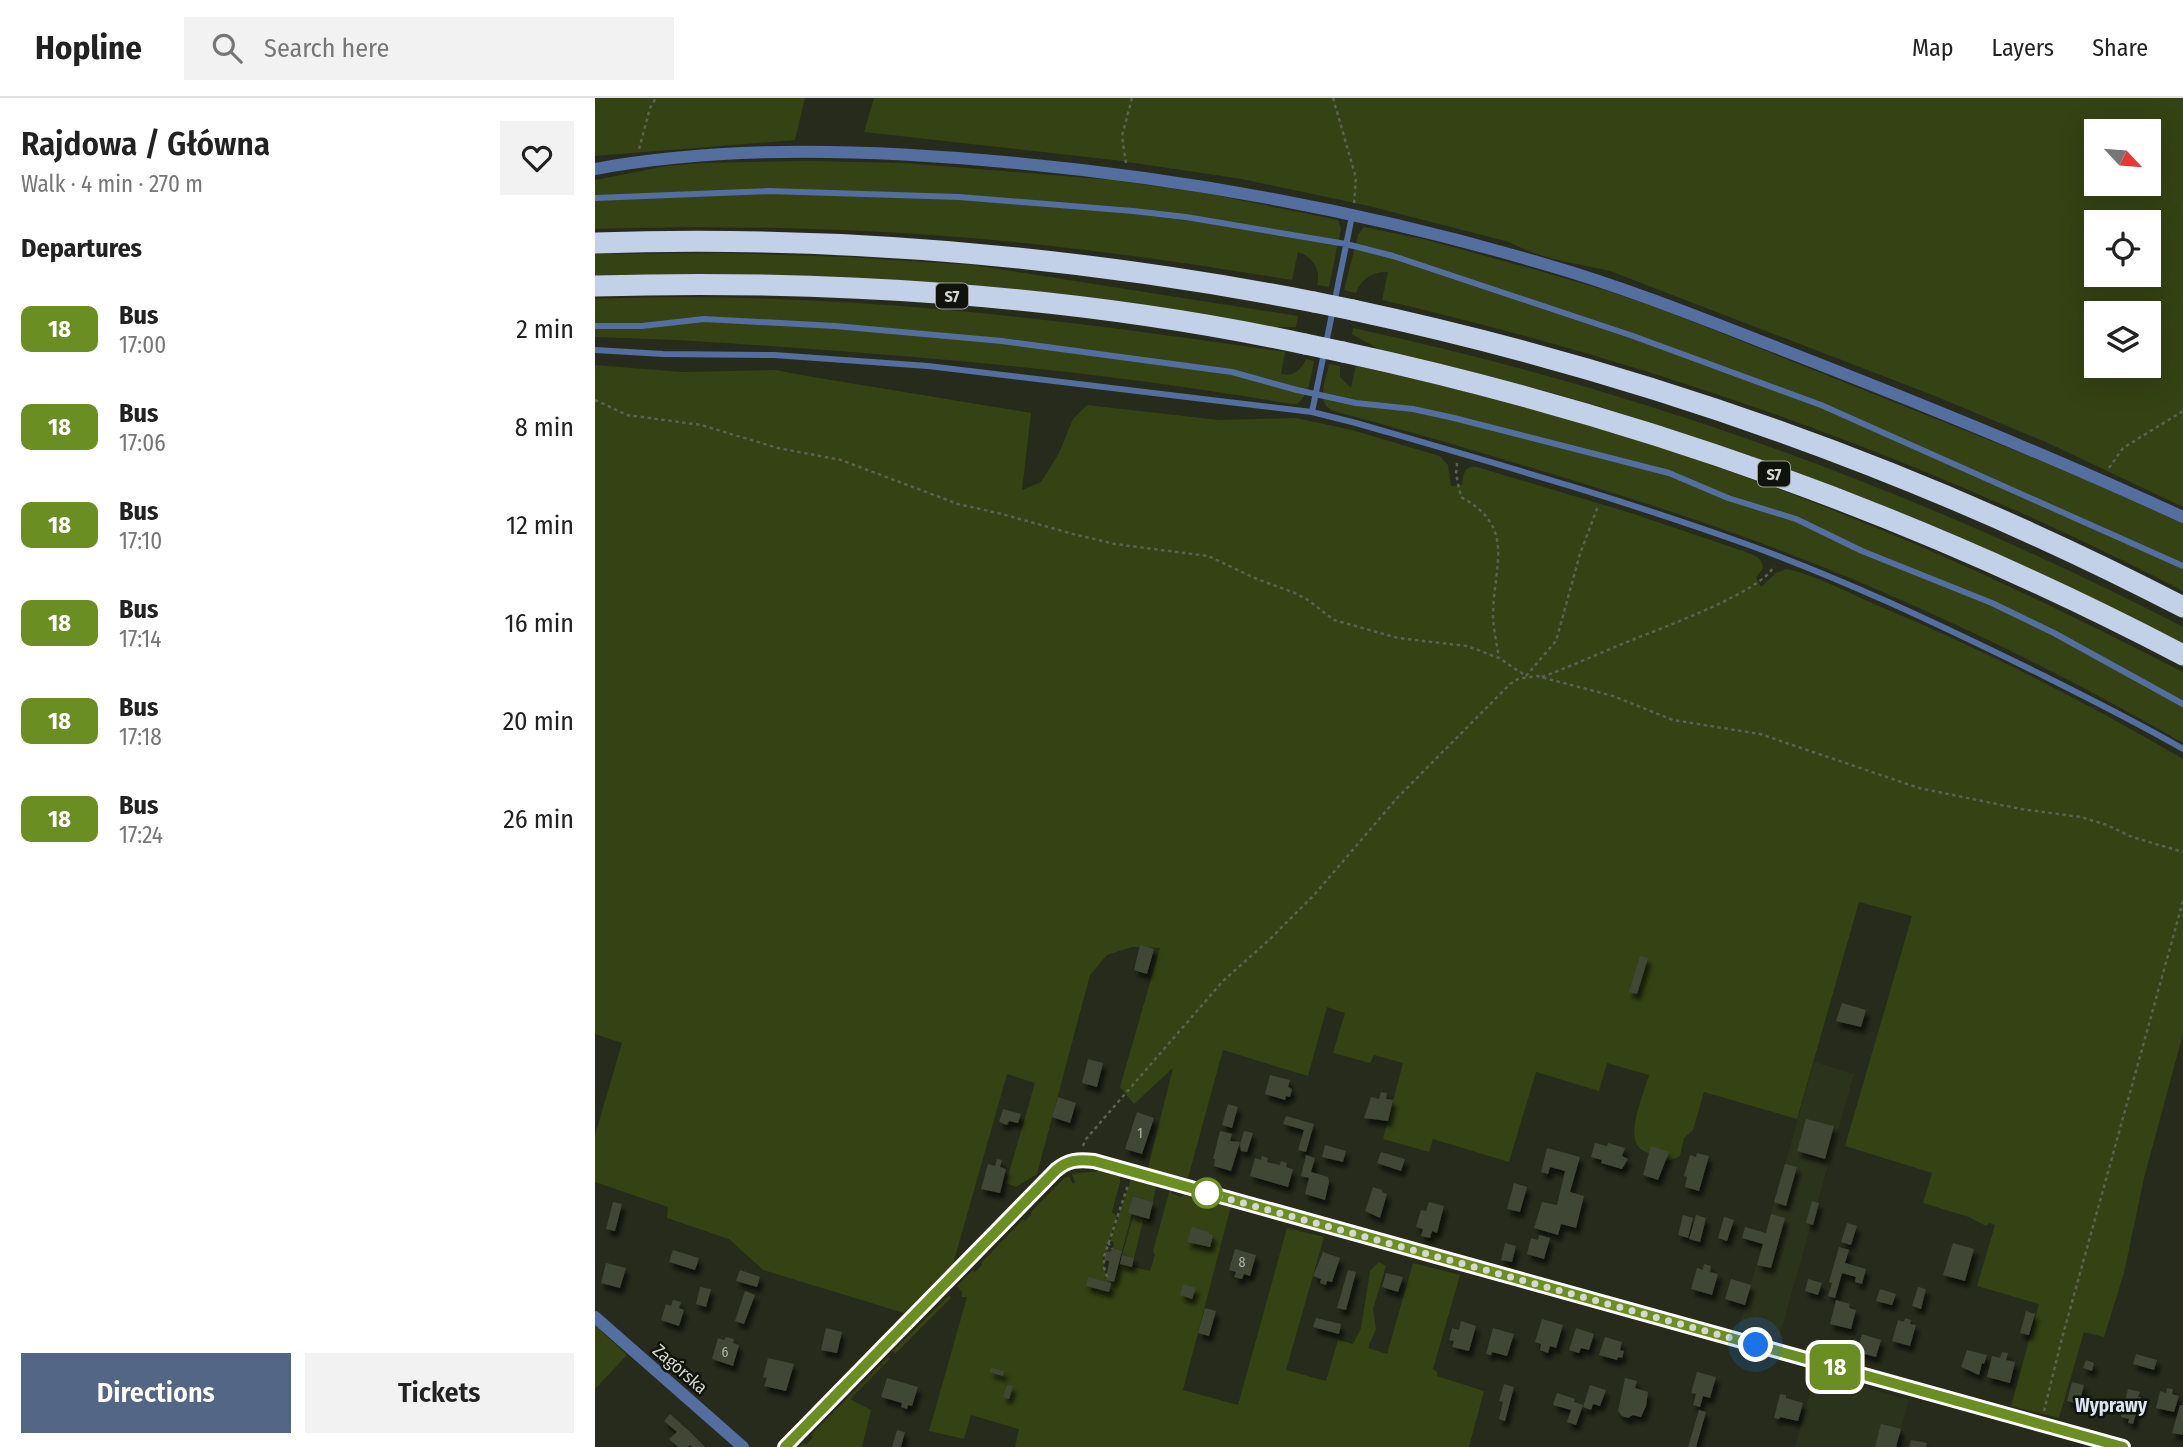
<!DOCTYPE html>
<html lang="en">
<head>
<meta charset="utf-8">
<style>
	body { margin:0; font-family:"Fira Sans Condensed",sans-serif; background:#f2f2f2; color:#222; height:100vh; display:flex; flex-direction:column; font-size:26px; white-space:nowrap }
	* { box-sizing:border-box; margin:0 }
	p { font-size:23px; color:#767676 }
	.icon { flex:none; width:38px; height:38px; fill:none; stroke:currentColor; stroke-width:2; stroke-linecap:round; stroke-linejoin:round }
	.map { position:relative; flex:1; overflow:hidden }
	.side { display:flex; flex-direction:column; background:#fff; width:595px }
	.side>* { flex:none }
	.badge { padding:0 14px; border-radius:10px; font-size:24px; line-height:46px }
	.needle { width:46px; rotate:116deg }
	.buttons { position:absolute; left:1489px; top:21px; display:grid; gap:14px }
	.buttons a { display:grid; place-items:center; width:77px; height:77px; border-radius:0px; background:#fff; box-shadow:0 7px 28px #0002; font-size:35px }
	.you { position:absolute; width:35px; height:35px; margin:-18px; border:5px solid #fff; border-radius:50%; background:#1a73e8; box-shadow:0 0 0 10px #1a73e833 }
	.map>.badge { position:absolute; translate:-50% -50%; box-shadow:0 0 0 4px #fff }
	h2 { padding:0 21px; font-size:26px; line-height:63px }
	.round { display:grid; place-items:center; flex:none; width:74px; height:74px; border-radius:0px; background:#f2f2f2 }
	.overview { display:flex; align-items:center; justify-content:space-between; height:119px; padding:0 21px }
	h1 { font-size:33px; font-weight:600; line-height:52px }
	.cta { display:flex; gap:14px; margin-top:auto; padding:14px 21px }
	.cta a { flex:1; height:80px; border-radius:0px; background:#546685; color:#fff; font-size:28px; font-weight:600; line-height:80px; text-align:center }
	.cta a+a { background:#f2f2f2; color:#222 }
	ul { padding:0; list-style:none }
	li { display:flex; align-items:center; gap:21px; height:98px; padding:0 21px }
	li div { flex:1 }
	li b { display:block; font-size:26px }
	li em { font-style:normal }
	li .badge { min-width:77px; font-weight:700; text-align:center }
	header { display:flex; align-items:center; gap:42px; box-sizing:border-box; height:98px; padding:0 35px; background:#fff; border-bottom:2px solid #e0e0e0 }
	header strong { font-size:33px }
	nav { display:flex; gap:38px; margin-inline-start:auto; font-size:24px }
	.search { width:490px; height:63px; background:#f2f2f2; display:flex; align-items:center; gap:18px; box-sizing:border-box; padding:0 24px; border-radius:0px; color:#767676; font-size:26px }
	main { display:flex; flex:1; min-height:0 }
	.map>svg:first-child { display:block }
	.built { fill:#2c331d }
	.green { fill:#354213; fill-rule:evenodd }
	.building { fill:#404635; filter:url(#shadow) }
	.lines { fill:none; stroke-linecap:round; stroke-linejoin:round }
	.path { stroke:#5c6153; stroke-width:2.5; stroke-dasharray:3.5 3.5; stroke-linecap:butt }
	.service { stroke:#536e9f; stroke-width:6 }
	.minor { stroke:#536e9f; stroke-width:12 }
	.motorway { stroke:#c2d0e8; stroke-width:21 }
	.motorway-bridge { stroke:#c2d0e8; stroke-width:21 }
	.line-casing { stroke:#fff; stroke-width:16 }
	.line { stroke:#6b8e23; stroke-width:10 }
	.walk { stroke:#d4d8ce; stroke-width:7; stroke-dasharray:0 12.6 }
	.stop-dot { fill:#fff; stroke:#6b8e23; stroke-width:3.5 }
	.labels { text-anchor:middle; stroke-width:5; stroke-linejoin:round; paint-order:stroke }
	.number-label { font-size:14px; fill:#afb4a8 }
	.shield { fill:#10130c; stroke:#999d94; stroke-width:2 }
	.shield-label { font-size:16px; font-weight:bold; fill:#d4d8ce }
	.street-label { font-size:18px; fill:#d4d8ce; stroke:#10130c }
	.neighbourhood-label { font-size:19px; font-weight:bold; fill:#dde4f2; stroke:#10130c }
</style>
</head>
<body>
<header>
<strong>Hopline</strong>
<div class="search"><svg class="icon" aria-label="search" viewBox="0 0 24 24"><circle cx="10" cy="10" r="6"/><path d="M15 15l6 6"/></svg>Search here</div>
<nav><a>Map</a><a>Layers</a><a>Share</a></nav>
</header>
<main>
<section class="side">
<div class="overview"><div><h1>Rajdowa / Główna</h1><p>Walk · 4 min · 270 m</p></div><a class="round"><svg class="icon" aria-label="heart" viewBox="0 0 24 24"><path d="M12 20l-8-8c-3-5 5-10 8-4 3-6 11-1 8 4z"/></svg></a></div>
<h2>Departures</h2>
<ul>
<li><span class="badge" style="background:#6b8e23;color:#fff">18</span><div><b>Bus</b><p>17:00</p></div><em>2 min</em></li>
<li><span class="badge" style="background:#6b8e23;color:#fff">18</span><div><b>Bus</b><p>17:06</p></div><em>8 min</em></li>
<li><span class="badge" style="background:#6b8e23;color:#fff">18</span><div><b>Bus</b><p>17:10</p></div><em>12 min</em></li>
<li><span class="badge" style="background:#6b8e23;color:#fff">18</span><div><b>Bus</b><p>17:14</p></div><em>16 min</em></li>
<li><span class="badge" style="background:#6b8e23;color:#fff">18</span><div><b>Bus</b><p>17:18</p></div><em>20 min</em></li>
<li><span class="badge" style="background:#6b8e23;color:#fff">18</span><div><b>Bus</b><p>17:24</p></div><em>26 min</em></li>
</ul>
<div class="cta"><a>Directions</a><a>Tickets</a></div>
</section>
<div class="map">
<svg width="1588" height="1349" viewBox="0 0 1588 1349">
	<defs>
		<filter id="shadow"><feDropShadow dx="3.5" dy="6" stdDeviation="2" flood-color="#0009"/></filter>
	</defs>
	<rect width="100%" height="100%" fill="#262b1b"/>
	<path class="built" d="M1219,964L1259,976L1183,1243L1143,1232Z
		M1220,1276L1314,1302L1301,1349H1200Z"/>
	<path class="green" d="M0,0H210L200,42L0,58Z
		M279,0H1588V409L1453,345L1340,298L1015,173C980,165 947,162 914,144L774,108L647,81L519,62L269,34ZM1554,33V86H1502V33ZM1502,124H1554V177H1502ZM1502,215H1554V268H1502Z
		M213,63L310,65L518,82L615,96L743,122L746,131L734,189L722,187C726,171 718,159 703,154L697,182C598,166 498,151 398,142C265,130 133,127 0,131V82L71,68L106,65Z
		M769,129L832,142L945,173L1013,193L1066,211L1434,358L1513,391L1588,426V493C1333,361 1067,267 787,202L793,174C778,173 766,181 761,195L749,192L763,137Z
		M126,155L252,159L378,167L703,218L701,229H671L0,180V156Z
		M0,201C231,192 462,220 690,254L686,276C699,279 706,272 711,261L719,263C716,278 715,296 702,306H696C546,280 395,264 243,253C162,247 81,241 0,239Z
		M758,230C1051,293 1322,392 1588,529V547C1501,504 1414,458 1324,422C1219,380 1112,342 1003,308C932,287 859,271 787,253L757,236Z
		M734,266L745,268V279L756,290L761,268C911,300 1073,347 1217,404C1344,453 1467,512 1588,574V645C1463,573 1332,509 1197,457C1118,426 1038,401 957,376C884,354 811,332 738,313C720,304 731,282 734,266Z
		M0,267L87,274L181,272L206,277L436,315L427,392L446,384L464,355L478,321L492,307L624,322L701,320L757,332L845,358L853,367L856,388L867,387C868,377 869,367 882,369L1036,415L1148,453C1158,457 1167,458 1168,470L1161,480L1166,489L1181,475L1191,471C1221,477 1256,496 1284,508C1389,552 1490,603 1588,661V936L1549,1080L1529,1175L1509,1239L1489,1234L1464,1320L1416,1308L1444,1206L1382,1188L1400,1127L1394,1125L1391,1128L1374,1119L1328,1105L1337,1075L1250,1048L1317,818L1264,804L1202,1021L1109,994L1098,1032L1089,1040L1085,1058C1068,1066 1070,1063 1055,1056C1048,1053 1042,1050 1040,1042C1036,1025 1049,994 1054,977L1012,965L1004,993L941,974L914,1064L838,1041L834,1054L788,1041L808,965L779,957L775,965L738,955L750,915L732,909L713,978L628,952L593,1080L553,1070L578,970L539,1006L525,989L565,850L537,849L512,857L495,877L442,1076L421,1089L411,1085L440,985L412,976L358,1166L309,1215L168,1172L134,1141L72,1120L73,1109L0,1084V1037L27,945L0,936Z
		M505,1073L525,1078V1084L517,1114L522,1118L508,1161L511,1182L519,1184L539,1116L549,1119L539,1160L527,1157L525,1166L555,1173L560,1157L558,1153L575,1091H577L576,1095L587,1099L589,1095L636,1108L588,1292L643,1307L692,1130L729,1139L691,1272L731,1283L743,1242L758,1246L766,1230L775,1173L784,1164L791,1168L778,1211L781,1231L773,1250L792,1256L818,1165L865,1177L838,1271L842,1274V1278L889,1293L874,1349H420L424,1331L376,1317L369,1341L334,1333L372,1199H367V1194L362,1188L378,1172L380,1174L387,1167L386,1165L428,1121L430,1123L437,1115L436,1114L468,1081L474,1078L478,1086L480,1084L477,1076ZM493,1180L515,1185L514,1194L491,1188Z
		M536,1081L561,1088L558,1104L538,1098L537,1116L527,1153L518,1150L519,1144L515,1143Z
		M354,1197L356,1200L255,1301L276,1312L267,1349H205L208,1345L211,1347L218,1339L216,1337L285,1267L288,1268L287,1265L293,1259L295,1261L300,1256L298,1253Z
		M0,1227L32,1257L0,1291Z"/>
	<path class="building" d="M545,847L559,851L552,876L539,872Z
		M1045,858L1053,860L1042,896L1034,894Z
		M1247,905L1271,912L1266,929L1241,923Z
		M493,961L508,965L502,989L487,985Z
		M675,977L695,982L693,989L697,991L695,999L691,998L690,1002L670,996Z
		M786,994L792,995L791,1001L798,1002L793,1023L769,1020L776,999L784,1001Z
		M463,999L481,1005L475,1025L457,1019Z
		M633,1006L643,1009L637,1030L627,1027Z
		M408,1011L426,1016L423,1025L414,1023L412,1027L404,1024Z
		M542,1014L559,1020L547,1056L530,1051Z
		M691,1018L719,1026L711,1054L703,1052L709,1032L688,1026Z
		M1211,1021L1239,1028L1230,1061L1202,1053Z
		M625,1033L637,1036L635,1043L645,1044L636,1073L619,1068L620,1061H618Z
		M649,1033L658,1035L652,1054L646,1053L645,1046Z
		M1000,1045L1012,1048L1013,1045L1030,1050L1027,1058L1033,1061L1027,1071L1006,1065L1007,1062L996,1059Z
		M730,1047L751,1053L748,1064L727,1059Z
		M1056,1048L1074,1054L1063,1082L1048,1077Z
		M952,1050L985,1059L975,1094L989,1098L981,1130L966,1126L963,1137L939,1130L947,1104L962,1107L970,1073L955,1069L953,1076L946,1074Z
		M786,1054L810,1061L806,1073L782,1065Z
		M1102,1055L1114,1058L1104,1093L1090,1089L1092,1079L1089,1078L1095,1057L1101,1059Z
		M711,1057L720,1060L716,1074L733,1079L734,1084L730,1102L710,1096L714,1080L706,1078Z
		M667,1058L673,1060L672,1064L685,1067L686,1063L692,1065L691,1069L698,1071L693,1089L655,1078L660,1060L666,1062Z
		M402,1061L407,1062L405,1069L411,1071L405,1095L386,1091L393,1066L400,1068Z
		M1190,1066L1202,1069L1191,1108L1179,1104Z
		M919,1085L932,1089L925,1114L912,1111Z
		M778,1089L787,1092V1094L792,1096L785,1120L770,1113Z
		M538,1098L558,1104L554,1121L533,1115Z
		M1217,1103L1224,1105L1218,1127L1211,1125Z
		M18,1104L27,1106L20,1133L11,1131Z
		M834,1104L849,1108L842,1135L837,1133L835,1140L826,1138L828,1131L821,1129L826,1112L831,1113Z
		M1176,1116L1190,1120L1176,1170L1162,1167L1168,1146L1147,1140L1150,1129L1171,1135Z
		M1088,1117L1098,1120L1093,1140L1083,1137Z
		M1101,1117L1111,1120L1105,1144L1094,1141Z
		M1129,1119L1139,1122L1132,1143L1123,1140Z
		M1252,1125L1262,1128L1256,1147L1246,1144Z
		M597,1129L614,1134V1136L618,1137L615,1149L592,1144Z
		M944,1137L955,1140L949,1161L932,1156L936,1140L943,1142Z
		M910,1145L921,1148L917,1164L906,1162Z
		M1358,1145L1379,1151L1370,1183L1348,1177Z
		M1244,1149L1254,1152L1250,1165L1271,1171L1267,1186L1260,1184L1261,1179L1247,1175L1240,1200L1233,1198L1237,1185L1234,1184Z
		M518,1150L527,1153L519,1184L511,1182L514,1163L509,1162L511,1153L515,1154Z
		M640,1151L661,1157L655,1178L649,1176L647,1181L639,1179L641,1174L634,1172Z
		M78,1152L104,1160L100,1172L74,1164Z
		M728,1154L745,1160L737,1184L732,1183L731,1187L725,1185L726,1181L718,1178Z
		M527,1157L539,1160L537,1169L525,1166Z
		M11,1165L31,1170L25,1190L6,1185Z
		M1109,1166L1116,1168L1115,1174L1123,1176L1117,1197L1096,1191L1102,1170L1108,1172Z
		M145,1172L165,1179L162,1189L141,1183Z
		M753,1172L761,1174L751,1212L742,1210Z
		M791,1175L808,1179L803,1194L787,1189Z
		M493,1179L516,1185L514,1194L491,1188Z
		M1136,1181L1156,1187L1150,1207L1130,1201Z
		M1213,1181L1227,1185L1223,1197L1210,1193Z
		M588,1186L601,1190L597,1201L585,1197Z
		M105,1189L116,1191L111,1209L101,1206Z
		M1323,1189L1331,1191L1326,1211L1317,1208Z
		M1285,1191L1301,1196L1297,1207L1281,1203Z
		M150,1193L160,1197L149,1226L140,1223Z
		M78,1202L86,1204L84,1210L89,1212L84,1228L66,1222L71,1206L76,1208Z
		M1241,1202L1255,1206L1254,1210L1261,1212L1256,1231L1235,1226Z
		M610,1210L621,1213L614,1238L603,1235Z
		M1431,1213L1440,1216L1434,1237L1425,1235Z
		M721,1220L746,1226L744,1236L718,1229Z
		M1310,1220L1316,1222L1315,1226L1321,1227L1315,1248L1297,1243L1303,1222L1309,1224Z
		M947,1221L968,1227L961,1250L955,1248L953,1255L945,1252L946,1246L940,1244Z
		M866,1223L881,1228L874,1253L857,1249L859,1243L854,1242L857,1230L864,1232Z
		M231,1230L247,1234L242,1255L226,1252Z
		M898,1230L919,1236L912,1258L897,1254L896,1257L891,1256Z
		M981,1230L999,1236L994,1252L986,1250L984,1255L974,1252Z
		M1267,1236L1286,1242L1281,1259L1262,1254Z
		M131,1239L139,1241L138,1245L144,1247L138,1268L117,1261L123,1240L129,1242Z
		M1010,1239L1027,1244L1025,1252L1029,1253L1027,1260L1023,1259L1022,1262L1004,1257Z
		M1372,1252L1392,1257L1389,1266L1387,1265L1384,1277L1366,1269Z
		M1407,1254L1413,1255L1411,1262L1420,1264L1415,1285L1392,1279L1397,1258L1405,1260Z
		M1541,1256L1562,1262L1559,1272L1538,1266Z
		M173,1260L199,1266L191,1293L169,1288L172,1280L168,1279Z
		M1491,1262L1499,1265L1497,1273L1488,1270Z
		M396,1270L409,1273L408,1278L395,1274Z
		M1102,1274L1121,1279L1115,1300L1108,1298L1105,1309L1098,1307L1101,1296L1096,1295Z
		M292,1280L323,1289L317,1308L313,1307L312,1311L306,1309L307,1305L286,1299Z
		M1030,1280L1042,1283L1040,1290L1053,1294L1051,1308L1046,1319L1038,1317L1033,1320L1027,1318L1023,1313Z
		M1477,1284L1489,1287L1484,1306L1472,1303Z
		M909,1286L919,1289L910,1323L904,1321L908,1304L904,1303Z
		M412,1287L418,1288L414,1301L408,1299Z
		M995,1287L1011,1292L1005,1308L998,1306L996,1312L988,1309Z
		M1572,1290L1578,1291L1577,1296L1584,1298L1579,1314L1561,1310L1565,1293L1571,1295Z
		M1533,1291L1545,1294L1543,1299H1546L1538,1326L1533,1325L1534,1321L1526,1319Z
		M962,1295L980,1301L979,1304L988,1307L981,1327L972,1324L976,1312L958,1307Z
		M1185,1296L1191,1297V1300L1208,1305L1203,1323L1185,1319L1184,1321L1179,1320Z
		M1585,1307H1588V1337L1577,1335Z
		M1104,1312L1111,1314L1101,1349H1093Z
		M75,1316L94,1333L110,1349H97L95,1347L93,1349H83L74,1341L82,1334L69,1323Z
		M1286,1326L1306,1331L1301,1349H1280Z
		M302,1332L310,1334L306,1349H297Z
		M1316,1342L1332,1345L1331,1349H1314Z"/>
	<g class="lines">
		<path class="path" d="M738,0L761,80L759,106
			M44,51L55,10L61,0
			M531,65L527,38L537,0
			M0,302L32,317L106,327L183,350L246,362L363,406L407,416L478,436L520,446L613,458L662,481L700,495L713,502L739,522L803,540L872,548L904,560L931,578L961,543L985,456L1003,408
			M862,365L861,376L866,399C921,429 899,466 898,516C898,531 902,546 904,560
			M1514,370L1528,350L1588,313
			M947,579C977,568 1007,554 1037,542C1066,530 1167,494 1179,468
			M488,1048L491,1041L628,883L674,842L720,796L803,699L915,586L923,581L942,578L1018,598L1078,622L1165,636L1324,690L1426,711L1486,719L1512,727L1537,739L1588,754
			M513,1144L517,1151
			M512,1179L509,1169V1159L533,1087
			M1449,1313L1466,1244L1588,803"/>
		<path class="service" d="M0,100L174,93L364,99L538,113L591,119L751,146L798,158L1038,238L1226,307L1588,468
			M0,228H47L109,221L240,228L407,243L637,274L702,292L761,305L818,311L859,320L1074,375L1133,400L1201,421L1267,453L1397,505L1459,535L1588,606
			M0,252L68,256L179,257L333,268L717,314L761,325C892,363 1023,400 1151,446C1248,481 1341,525 1433,570C1485,596 1538,622 1588,651
			M717,314L757,118"/>
		<path class="minor" d="M0,71C136,46 283,52 421,65C600,82 777,115 949,166C1029,189 1106,220 1183,250C1320,303 1455,358 1588,419
			M0,1219L148,1349
			M190,1349L461,1072C473,1062 483,1061 499,1063L1529,1349"/>
		<path class="motorway" d="M0,145C241,137 482,158 719,204
			M0,188C234,181 481,197 710,246
			M758,212C1047,274 1325,373 1588,509
			M748,254C1043,318 1321,417 1588,557"/>
		<path class="motorway-bridge" d="M719,204L758,212
			M710,246L748,254"/>
	</g>
	<g class="lines">
		<defs>
			<path id="line" d="M190,1349L461,1072C473,1062 483,1061 499,1063L1528,1349"/>
		</defs>
		<use href="#line" class="line-casing"/>
		<use href="#line" class="line"/>
		<path class="walk" d="M612,1095L1161,1247"/>
	</g>
	<circle class="stop-dot" cx="612" cy="1095" r="14"/>
	<g class="labels">
		<g class="number-label">
			<text x="545" y="1040">1</text>
			<text x="647" y="1169">8</text>
			<text x="130" y="1259">6</text>
		</g>
		<g class="shield">
			<rect x="341" y="185.5" width="32" height="25" rx="5"/>
			<rect x="1163" y="363.5" width="32" height="25" rx="5"/>
		</g>
		<g class="shield-label">
			<text x="357" y="204">S7</text>
			<text x="1179" y="382">S7</text>
		</g>
		<g class="street-label">
			<text transform="translate(85 1271) rotate(41)" y="6">Zagórska</text>
		</g>
		<g class="neighbourhood-label">
			<text x="1516" y="1314">Wyprawy</text>
		</g>
	</g>
</svg>
<div class="buttons">
<a><svg class="needle" viewBox="-14 -14 28 28"><path d="M0-13l5 13h-10z" fill="#e53935"/><path d="M0 13l5-13h-10z" fill="#767676"/></svg></a>
<a><svg class="icon" aria-label="locate" viewBox="0 0 24 24"><circle cx="12" cy="12" r="6"/><path d="M12 2v4M12 18v4M2 12h4M18 12h4"/></svg></a>
<a><svg class="icon" aria-label="layers" viewBox="0 0 24 24"><path d="M12 4l9 5-9 5-9-5zM3 14l9 5 9-5"/></svg></a>
</div>
<div class="you" style="left:1161px;top:1247px"></div>
<b class="badge" style="left:1240px;top:1269px;background:#6b8e23;color:#fff">18</b>
</div>
</main>
</body>
</html>
